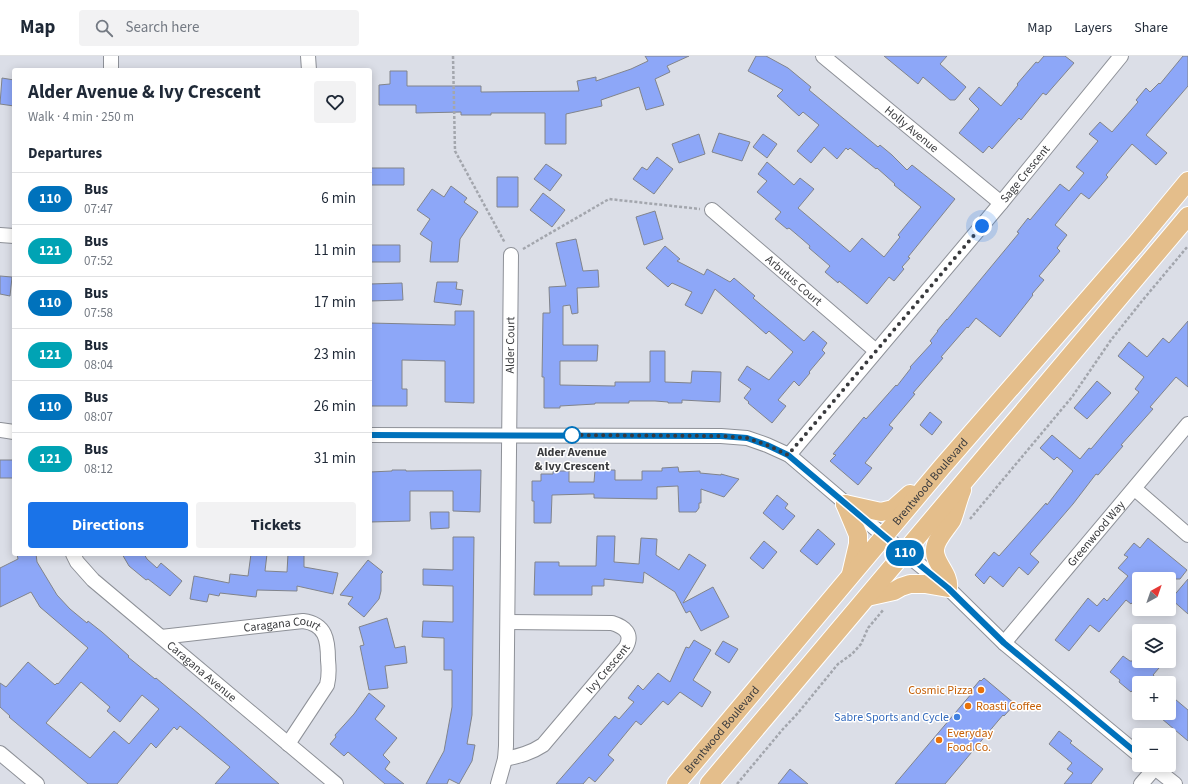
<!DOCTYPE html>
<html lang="en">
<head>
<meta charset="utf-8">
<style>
	body { margin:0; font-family:"Source Sans 3",sans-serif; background:#f2f2f3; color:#1f2937; height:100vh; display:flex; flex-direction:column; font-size:15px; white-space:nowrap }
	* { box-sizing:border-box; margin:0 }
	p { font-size:13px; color:#747a83 }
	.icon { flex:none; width:22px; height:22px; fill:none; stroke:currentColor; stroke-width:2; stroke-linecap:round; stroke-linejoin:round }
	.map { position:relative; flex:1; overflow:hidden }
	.sheet { position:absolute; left:12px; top:12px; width:360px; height:488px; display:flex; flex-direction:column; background:#fff; border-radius:4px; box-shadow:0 2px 10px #0003 }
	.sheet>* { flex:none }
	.badge { padding:0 8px; border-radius:13px; font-size:14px; line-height:26px }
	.needle { width:26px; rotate:40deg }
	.controls { position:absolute; left:1132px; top:516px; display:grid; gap:8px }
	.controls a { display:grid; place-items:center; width:44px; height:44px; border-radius:4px; background:#fff; box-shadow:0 2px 10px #0003; font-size:20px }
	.you { position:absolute; width:20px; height:20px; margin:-10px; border:3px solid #fff; border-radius:50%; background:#1a73e8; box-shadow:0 0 0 6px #1a73e833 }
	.map>.badge { position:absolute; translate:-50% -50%; box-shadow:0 0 0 2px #fff }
	h2 { padding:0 16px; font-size:15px; line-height:36px }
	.round { display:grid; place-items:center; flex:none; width:42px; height:42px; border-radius:4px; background:#f2f2f3 }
	.summary { display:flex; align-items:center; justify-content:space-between; height:68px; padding:0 16px }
	h1 { font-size:19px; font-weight:700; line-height:30px }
	.primary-button { display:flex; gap:8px; margin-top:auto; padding:8px 16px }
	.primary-button a { flex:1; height:46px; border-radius:4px; background:#1a73e8; color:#fff; font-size:16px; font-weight:700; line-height:46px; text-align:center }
	.primary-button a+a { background:#f2f2f3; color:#1f2937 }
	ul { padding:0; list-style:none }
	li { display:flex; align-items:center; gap:12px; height:52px; padding:0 16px; border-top:1px solid #e0e1e3 }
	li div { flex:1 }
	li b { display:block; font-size:15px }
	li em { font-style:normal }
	li .badge { min-width:44px; font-weight:700; text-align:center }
	header { display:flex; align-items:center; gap:24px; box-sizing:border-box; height:56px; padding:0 20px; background:#fff; border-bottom:1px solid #e0e1e3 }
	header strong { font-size:19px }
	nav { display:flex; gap:22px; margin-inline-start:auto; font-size:14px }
	.search { width:280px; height:36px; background:#f2f2f3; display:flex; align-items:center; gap:10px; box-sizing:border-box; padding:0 14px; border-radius:4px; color:#747a83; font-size:15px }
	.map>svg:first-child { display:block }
	.building { fill:#8da7f8; stroke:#81848b; fill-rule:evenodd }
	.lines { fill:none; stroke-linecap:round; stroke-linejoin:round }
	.minor-casing { stroke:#8e9198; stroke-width:16 }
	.major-casing { stroke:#fff; stroke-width:20 }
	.path { stroke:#a3a6ad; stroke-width:2.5; stroke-dasharray:3 2; stroke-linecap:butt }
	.minor { stroke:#fff; stroke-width:14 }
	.major { stroke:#e4be8b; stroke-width:18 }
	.line-casing { stroke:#fff; stroke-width:9 }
	.line { stroke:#0072bc; stroke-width:6 }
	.walk { stroke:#393a3d; stroke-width:4; stroke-dasharray:0 7.2 }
	.stop-dot { fill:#fff; stroke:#0072bc; stroke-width:2 }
	.food-dot { fill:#e8710a; stroke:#fff; stroke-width:1.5 }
	.shop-dot { fill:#3f7fe0; stroke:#fff; stroke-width:1.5 }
	.labels { text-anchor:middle; stroke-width:3; stroke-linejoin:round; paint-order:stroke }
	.street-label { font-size:12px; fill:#393a3d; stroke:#fff }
	.stop-label { font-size:12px; font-weight:bold; fill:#393a3d; stroke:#fff }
	.food-label { font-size:12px; fill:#c56008; stroke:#fff; text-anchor:start }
	.shop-label { font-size:12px; fill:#366cbe; stroke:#fff; text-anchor:end }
</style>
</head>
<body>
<header>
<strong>Map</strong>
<div class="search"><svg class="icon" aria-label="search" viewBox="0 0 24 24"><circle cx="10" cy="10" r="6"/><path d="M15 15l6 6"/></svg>Search here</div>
<nav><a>Map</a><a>Layers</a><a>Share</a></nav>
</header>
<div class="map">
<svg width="1188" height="728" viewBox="0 0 1188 728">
	<rect width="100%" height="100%" fill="#dbdee7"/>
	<path class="building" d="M645,0H689L667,10L670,16L655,23L664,49L646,54L639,31L601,44L602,50L566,58V88H545V57H491V59H461V56L416,57V49H379V29L390,28V15H407V30H481V36L579,35L577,25L596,21V25L631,13L648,5Z
		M756,0H766L788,12L811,31L809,34L878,91L880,89L892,99L907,114L912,109L955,143L908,201L910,202L902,211L904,213L894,225L889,221L867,248L839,225L838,227L825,216L830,210L809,192L810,190L802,183L789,172L787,173L775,163L781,156L757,136L767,125L758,118L767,106L794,129L800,122L814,133L798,152L850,196L862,182L884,201L900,181L898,179L921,151L894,129L895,128L877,112L876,113L850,92L848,94L846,92L837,103L824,91L811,107L797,95L819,69L803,56L799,60L777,40L783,34L748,15Z
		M884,0H947L940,8L966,31L955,44H950L923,21L918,28Z
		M1044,0H1065L1074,7L1046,39L1043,37L1021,64L1019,62L992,93L989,90L983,97L959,77L979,53L969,43L979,31L1001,50L1018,29L1017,28L1036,6L1038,7Z
		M1183,0H1188V30L1146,79L1167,97L1156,109L1132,88L1106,119L1108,121L1089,143L1081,137L1055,169L1067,179L1057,192L1060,195L1039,220L1044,224L1032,238L1033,239L1000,281L976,262L968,272L967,271L941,301L943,302L913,337L915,338L889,369L893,372L865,407L872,412L858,429L830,405L836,399L833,398L864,361L866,363L896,329L897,330L911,312L910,311L932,287L930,285L938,275H937L947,263V264L1019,177L1017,176L1028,162L1030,164L1060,128L1069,135L1084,117L1076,111L1098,85L1089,78L1100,66L1112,76L1138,46L1136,44L1146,32L1150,36L1159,27L1160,28Z
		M2,22L14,24V50L0,48Z
		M719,77L750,86L742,105L712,96Z
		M699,78L705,98L679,107L672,88Z
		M763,78L777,88L767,102L753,91Z
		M657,101L673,113L654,138L633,123L642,111L647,114Z
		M546,108L562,119L550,135L534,123Z
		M370,112H404V129H370Z
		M497,121H518V151H497Z
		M451,130L467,142L464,146L478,156L460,183L458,206H430L432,186L420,178L430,163L417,154L432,133L444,141Z
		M543,137L565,154L552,171L530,154Z
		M655,155L663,183L644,189L636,161Z
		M576,183L583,215L598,214L599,231L577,232L578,257L572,258L570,249L563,250V289H598L597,305H560V329L615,330V326H650V295H665V326L691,327L692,315L721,316L720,346L682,344V347H668V346L655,345H629V347H595V348L560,350V352H544V321H542L543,257H550L549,231L566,230L556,187Z
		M370,189H400V206H370Z
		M665,190L680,203L677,205L704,219L707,213L730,226L734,222L755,240L753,242L804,285L813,275L827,287L822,294L825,297L809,316L810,317L799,330L794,325L778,344L786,350L772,367L748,347L749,346L744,342L751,333L738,324L747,310L769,324L793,296L769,275L766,278L715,233L702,258L685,249L692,236L672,227L668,231L646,212Z
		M0,220L12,221L10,240L0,238Z
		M437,226H457L456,233L463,234L461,249L434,246Z
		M402,227L403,244L370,245V228Z
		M455,255H474V347L445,346V305L402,304V333H407V350H370V267L455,269Z
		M1188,265V331L1176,321L1150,351L1153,353L1121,389L1123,390L1098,419L1096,418L1073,448L1030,498L1039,506L1028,519L1019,511L1003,531L990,520L984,528L975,519L994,496L999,500L1046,447L1047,449L1073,415L1057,401L1054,404L1040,392L1052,379L1080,403L1089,392L1091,393L1139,336L1135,333L1144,321L1118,300L1129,286L1147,301L1163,282L1169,287Z
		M1097,325L1111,337L1087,363L1074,352Z
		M930,356L942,366L932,379L920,369Z
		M0,404H14V422H0Z
		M678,411L679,416L700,415V417L721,419V418L739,423L724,441L701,433V447H699V452L696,456H679L678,430L657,431V443L594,442V438H589L552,439L551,467H534V445H532V425H541V418H553V415H569V426H594L595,414H615V424H642V415H662V412Z
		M392,414H406V415L481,414L480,456L453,455V435H410V465L370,466V416L392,415Z
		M777,439L788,448L785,452L795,460L783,474L763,457Z
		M430,456H449V472L431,473Z
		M818,473L835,488L817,509L800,495Z
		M597,480H615L614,506L639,508L641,482L657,483L656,499L679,514L689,498L706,509L683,547L713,531L729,561L701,575L690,555L686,557L675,536L644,516L643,527L604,523V530H592V539H534L535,506H559V510H596Z
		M453,481H474L472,659L467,688L475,689L472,705L459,728L449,723L447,728H426L444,695L452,651V614H444V582L422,581L423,565L453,566V530L423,529V513L453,514Z
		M1148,482L1187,514L1180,523H1139V539L1131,548L1126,544L1099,576L1090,569L1069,595L1055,584L1088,542L1097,550L1104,542L1107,545L1128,520L1118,512L1128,501L1124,499L1134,487L1140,492Z
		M764,485L777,496L763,513L750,502Z
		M17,498H36L37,506L57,539L70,553L87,567L88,565L102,576L129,600L128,601L155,623L156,622L199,658L279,728H215L230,711L180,670L177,674L174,671L156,692L151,687L117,728H88L9,661L10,660L0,651V627L6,631L28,606L55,629L57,627L58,628L88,592L40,551L31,536L0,551V512L18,503ZM81,626L110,651L107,655L120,666L142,639L159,653L129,688L114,675L90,702L46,667Z
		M122,498H144L147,503L157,512L161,507L182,525L170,540L148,523L146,524L129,510Z
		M251,498H267L265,515L287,516L288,498H304V511L338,517L333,538L297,530V535L257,534L256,541L220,537L219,540L209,538L207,546L190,543L194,520L229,527L230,518L248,520Z
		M368,504L383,516L381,518V535L379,543L364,561L348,548L353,541L340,539Z
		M1188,523V558L1171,543Z
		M387,562L395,592L405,590L407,607L385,610L388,632L369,634L360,590L364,589L359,571Z
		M694,584L711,594L693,624L711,636L702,651L680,636L668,649L663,645L641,669L636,665L608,699L614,704L595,726L589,721L583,728H556L615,660L619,663L634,646L628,642L638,629L643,634L658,617L670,626L686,591L689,592Z
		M723,585L738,593L729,607L715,598Z
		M1123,600L1130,605H1165L1153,619L1162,627H1139L1131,636L1119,626L1120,624L1110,616Z
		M984,622L1015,648L1004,660L1003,659L945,728H895L972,637L970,636L980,624L981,625Z
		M369,637L385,650L375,663L397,682L383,699L390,706L385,713L404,728H385L348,696L344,700L330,688L336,681L335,679L354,658Z
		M1169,638L1188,654V685L1155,657H1169Z
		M1059,675L1072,685L1070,687L1103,713L1091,728H1064L1073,717L1067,713L1072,707L1049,688Z
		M790,713L808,728H778Z"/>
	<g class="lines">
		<defs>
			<g id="minor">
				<path d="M111,0V14"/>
				<path d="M308,0L309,14"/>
				<path id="s1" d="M823,0L1001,147"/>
				<path id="s2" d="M712,154L876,295"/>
				<path d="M0,179L14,180"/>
				<path d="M0,374L14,376"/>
				<path d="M370,379L721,380L747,382L767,389L789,399L884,480L948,532L1004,587L1139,699"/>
				<path id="s3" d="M789,399L1001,147L1121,0"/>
				<path d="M1135,433L1188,479"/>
				<path id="s4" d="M73,498L77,506L93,524L336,728"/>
				<path id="s5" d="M161,581L303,565C326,568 328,584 328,604C329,613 329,621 327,629L288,688"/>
				<path id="s6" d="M1004,587L1188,368"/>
				<path d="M0,697L37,728"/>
				<path id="s7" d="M505,703C519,700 531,697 543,689L626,591C633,578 625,571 612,567L508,566"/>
				<path d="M1151,709L1175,728"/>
				<path id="s8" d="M498,728L505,703L506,690C509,527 509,363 511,199"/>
				<path d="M1141,728L1155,712"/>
			</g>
			<g id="major">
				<path d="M845,448L881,456L893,453L910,438"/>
				<path d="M845,448L858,479V488L851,518"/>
				<path d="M867,541L894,535L901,531L910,528H925L948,532C950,518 934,507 935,494C935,484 947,472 952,464C956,454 958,443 962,434"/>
				<path id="s9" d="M676,728L942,411L1136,188L1188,125"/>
				<path d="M709,728L1188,160"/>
			</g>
		</defs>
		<use href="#minor" class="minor-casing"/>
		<use href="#major" class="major-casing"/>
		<path class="path" d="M453,0L455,95L505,187
			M523,193L609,143L700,153
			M970,463L1072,341L1111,284L1142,245L1188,190
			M737,728L783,673L798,657L838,608L852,598L861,588L868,572L884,553"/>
		<use href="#minor" class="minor"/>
		<use href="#major" class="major"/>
	</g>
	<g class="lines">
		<defs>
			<path id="line" d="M370,379L721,380L747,382L767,389L788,399L884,480L948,532L1004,587L1139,699"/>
		</defs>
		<use href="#line" class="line-casing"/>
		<use href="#line" class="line"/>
		<path class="walk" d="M572,379H566L721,380L747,382L767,389L788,399L982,170"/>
	</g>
	<circle class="stop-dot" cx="572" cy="379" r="8"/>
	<g class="food-dot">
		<circle cx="981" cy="634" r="4"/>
		<circle cx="968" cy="650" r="4"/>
		<circle cx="939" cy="684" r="4"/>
	</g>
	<circle class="shop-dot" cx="957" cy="661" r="4"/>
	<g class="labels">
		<g class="street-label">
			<text dy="4" stroke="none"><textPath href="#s1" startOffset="115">Holly Avenue</textPath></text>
			<text dy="4" stroke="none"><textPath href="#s3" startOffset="367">Sage Crescent</textPath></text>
			<text dy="4" stroke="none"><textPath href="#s2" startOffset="108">Arbutus Court</textPath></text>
			<text dy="4" stroke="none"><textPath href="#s8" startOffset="440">Alder Court</textPath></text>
			<text dy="4" stroke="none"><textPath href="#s9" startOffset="395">Brentwood Boulevard</textPath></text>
			<text dy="4" stroke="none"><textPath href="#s6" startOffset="143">Greenwood Way</textPath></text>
			<text dy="4" stroke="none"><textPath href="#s5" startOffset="122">Caragana Court</textPath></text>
			<text dy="4" stroke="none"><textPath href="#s7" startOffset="141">Ivy Crescent</textPath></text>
			<text dy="4" stroke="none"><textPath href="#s4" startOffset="175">Caragana Avenue</textPath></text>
			<text dy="4" stroke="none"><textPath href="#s9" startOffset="71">Brentwood Boulevard</textPath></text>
		</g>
		<g class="stop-label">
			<text x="572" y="400">Alder Avenue<tspan x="572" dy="14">&amp; Ivy Crescent</tspan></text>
		</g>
		<g class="food-label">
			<text x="973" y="638" text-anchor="end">Cosmic Pizza</text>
			<text x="976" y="654">Roasti Coffee</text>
			<text x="947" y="681">Everyday<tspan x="947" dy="14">Food Co.</tspan></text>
		</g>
		<g class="shop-label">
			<text x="949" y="665">Sabre Sports and Cycle</text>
		</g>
	</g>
</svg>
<div class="controls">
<a><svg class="needle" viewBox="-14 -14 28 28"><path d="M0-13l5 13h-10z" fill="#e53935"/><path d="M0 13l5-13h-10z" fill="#747a83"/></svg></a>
<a><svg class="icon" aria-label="layers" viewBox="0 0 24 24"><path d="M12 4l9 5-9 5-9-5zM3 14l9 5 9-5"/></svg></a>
<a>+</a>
<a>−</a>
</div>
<div class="you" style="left:982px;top:170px"></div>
<b class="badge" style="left:905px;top:497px;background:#0072bc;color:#fff">110</b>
<section class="sheet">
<div class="summary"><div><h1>Alder Avenue &amp; Ivy Crescent</h1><p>Walk · 4 min · 250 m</p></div><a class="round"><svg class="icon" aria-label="heart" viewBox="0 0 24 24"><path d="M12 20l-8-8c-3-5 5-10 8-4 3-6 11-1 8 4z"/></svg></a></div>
<h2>Departures</h2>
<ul>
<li><span class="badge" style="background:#0072bc;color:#fff">110</span><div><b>Bus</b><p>07:47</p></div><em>6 min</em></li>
<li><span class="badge" style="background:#00a3b4;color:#fff">121</span><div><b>Bus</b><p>07:52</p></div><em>11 min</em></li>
<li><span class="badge" style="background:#0072bc;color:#fff">110</span><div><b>Bus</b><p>07:58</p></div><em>17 min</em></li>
<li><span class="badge" style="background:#00a3b4;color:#fff">121</span><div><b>Bus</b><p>08:04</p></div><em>23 min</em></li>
<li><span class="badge" style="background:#0072bc;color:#fff">110</span><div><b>Bus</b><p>08:07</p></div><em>26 min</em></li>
<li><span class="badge" style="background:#00a3b4;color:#fff">121</span><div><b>Bus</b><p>08:12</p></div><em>31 min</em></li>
</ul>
<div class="primary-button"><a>Directions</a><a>Tickets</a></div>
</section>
</div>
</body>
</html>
